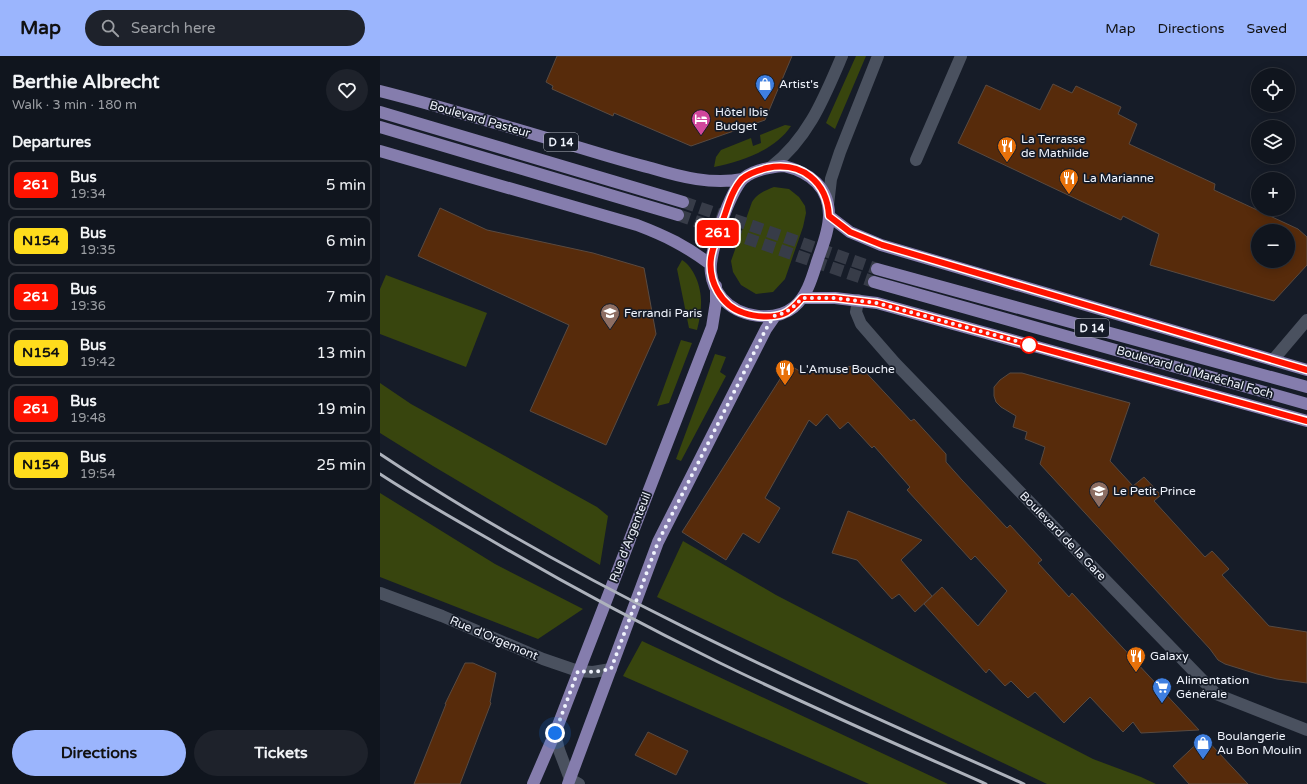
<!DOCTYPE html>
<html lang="en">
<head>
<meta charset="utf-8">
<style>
	body { margin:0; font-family:"Varela Round",sans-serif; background:#1e222b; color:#f1f3f6; height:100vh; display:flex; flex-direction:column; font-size:15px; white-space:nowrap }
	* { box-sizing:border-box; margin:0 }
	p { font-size:13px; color:#9c9fa4 }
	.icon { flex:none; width:22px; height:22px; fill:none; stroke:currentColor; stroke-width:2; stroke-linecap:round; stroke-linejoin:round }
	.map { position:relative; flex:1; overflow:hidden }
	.panel { display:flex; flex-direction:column; background:#10151e; width:380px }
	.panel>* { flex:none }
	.badge { padding:0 8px; border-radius:6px; font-size:14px; line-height:26px }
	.buttons { position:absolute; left:871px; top:12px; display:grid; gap:8px }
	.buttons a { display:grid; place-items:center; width:44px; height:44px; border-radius:50%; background:#10151e; box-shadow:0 2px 10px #0003,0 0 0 1px #30343c; font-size:20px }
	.you { position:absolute; width:20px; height:20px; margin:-10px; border:3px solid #fff; border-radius:50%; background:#1a73e8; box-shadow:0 0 0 6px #1a73e833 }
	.map>.badge { position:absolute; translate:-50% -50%; box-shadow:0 0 0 2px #fff }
	h2 { padding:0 12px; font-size:15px; line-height:36px }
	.round { display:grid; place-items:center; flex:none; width:42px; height:42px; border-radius:21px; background:#1e222b }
	.head { display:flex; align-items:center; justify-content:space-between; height:68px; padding:0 12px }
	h1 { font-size:19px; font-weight:700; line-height:30px }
	.cta { display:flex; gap:8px; margin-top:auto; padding:8px 12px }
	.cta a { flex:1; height:46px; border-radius:24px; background:#9bb5fd; color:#111; font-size:16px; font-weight:700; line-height:46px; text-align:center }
	.cta a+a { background:#1e222b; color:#f1f3f6 }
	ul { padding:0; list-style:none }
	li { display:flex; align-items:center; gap:12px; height:50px; margin:0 8px 6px; padding:0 4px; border:2px solid #30343c; border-radius:8px }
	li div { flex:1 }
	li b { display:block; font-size:15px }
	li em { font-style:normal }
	li .badge { min-width:44px; font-weight:700; text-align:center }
	header { display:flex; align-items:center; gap:24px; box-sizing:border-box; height:56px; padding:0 20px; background:#9bb5fd; color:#111 }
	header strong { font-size:19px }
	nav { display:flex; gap:22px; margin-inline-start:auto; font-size:14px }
	.search { width:280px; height:36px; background:#1e222b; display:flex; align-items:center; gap:10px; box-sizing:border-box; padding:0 14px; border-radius:22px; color:#9c9fa4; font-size:15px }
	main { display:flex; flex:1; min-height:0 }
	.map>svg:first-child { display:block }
	.green { fill:#38450e }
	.building { fill:#572b0b; stroke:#594a41; fill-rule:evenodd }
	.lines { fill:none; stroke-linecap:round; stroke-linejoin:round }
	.major-tunnel { stroke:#373c48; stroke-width:12; stroke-dasharray:12 6; stroke-linecap:butt }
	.minor { stroke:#4a515f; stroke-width:12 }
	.major { stroke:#857dad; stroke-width:12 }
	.rail { stroke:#adb2bc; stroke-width:3 }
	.line-casing { stroke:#fff; stroke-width:9 }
	.line { stroke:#ff1300; stroke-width:6 }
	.walk { stroke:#f0f4fd; stroke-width:4; stroke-dasharray:0 7.2 }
	.stop-dot { fill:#fff; stroke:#ff1300; stroke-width:2 }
	.labels { text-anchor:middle; stroke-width:3.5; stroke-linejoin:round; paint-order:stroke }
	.shield { fill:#161c28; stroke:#afb3bd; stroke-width:1 }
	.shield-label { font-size:11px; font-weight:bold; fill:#f0f4fd }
	.poi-label { font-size:12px; fill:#f0f4fd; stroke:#161c28; text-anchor:start }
	.street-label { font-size:12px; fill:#f0f4fd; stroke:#161c28 }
</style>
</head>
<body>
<header>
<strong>Map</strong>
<div class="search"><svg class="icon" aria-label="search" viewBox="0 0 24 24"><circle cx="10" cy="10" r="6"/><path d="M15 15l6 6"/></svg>Search here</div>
<nav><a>Map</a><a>Directions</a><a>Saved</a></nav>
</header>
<main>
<section class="panel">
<div class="head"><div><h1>Berthie Albrecht</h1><p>Walk · 3 min · 180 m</p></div><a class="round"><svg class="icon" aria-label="heart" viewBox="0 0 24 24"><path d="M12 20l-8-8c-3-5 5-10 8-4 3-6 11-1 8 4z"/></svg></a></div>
<h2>Departures</h2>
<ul>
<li><span class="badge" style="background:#ff1300;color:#fff">261</span><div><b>Bus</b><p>19:34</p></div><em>5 min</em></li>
<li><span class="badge" style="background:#ffdc1c;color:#111">N154</span><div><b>Bus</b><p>19:35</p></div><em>6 min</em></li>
<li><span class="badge" style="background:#ff1300;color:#fff">261</span><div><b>Bus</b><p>19:36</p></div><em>7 min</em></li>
<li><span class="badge" style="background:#ffdc1c;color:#111">N154</span><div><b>Bus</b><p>19:42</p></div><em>13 min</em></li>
<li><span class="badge" style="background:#ff1300;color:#fff">261</span><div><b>Bus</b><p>19:48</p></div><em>19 min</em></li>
<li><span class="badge" style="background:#ffdc1c;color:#111">N154</span><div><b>Bus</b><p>19:54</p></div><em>25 min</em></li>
</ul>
<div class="cta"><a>Directions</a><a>Tickets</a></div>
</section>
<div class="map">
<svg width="927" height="728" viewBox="0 0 927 728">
	<rect width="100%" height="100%" fill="#161c28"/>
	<path class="green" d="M476,0H486L455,73L446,67Z
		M405,69L411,70C395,94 361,106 334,111L336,101L341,94L371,82L373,90L381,87L380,79Z
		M394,131L409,133L419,141L425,150L426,157L423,171L405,223L393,236L376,238L361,229L353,216L351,205L372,146C378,137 384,135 394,131Z
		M302,204C315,212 322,233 321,249C321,257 319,266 317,274L309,272L297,213Z
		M6,219L107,257L86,311L0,278V233Z
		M301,284L312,287L289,347L277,350Z
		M335,298L346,301L340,316L346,320L301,405L296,403Z
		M0,327L31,348L217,451L228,460L220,509L53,410L0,377Z
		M0,437L115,508L203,553L158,583L0,521Z
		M303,485L396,539L713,703L761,721L776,728H667L277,541Z
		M262,585L568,728H489L243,620Z"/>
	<path class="building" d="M177,0H412L385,64L311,90L234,57L233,60L172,33L173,30L166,26Z
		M673,28L692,37L696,30L741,51L738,58L757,68L749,88L835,128L834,134L918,173L927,181V209L894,245L770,209L779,178L743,160L741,164L578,87L606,29L660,54ZM878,175H908V205H878Z
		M60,152L107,174L213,197L264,212L276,278L226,389L150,355L189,269L38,200Z
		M409,309L425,318L479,309L531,365L534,363L566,398V406L582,424L627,472L630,469L662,504L658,507L689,541L692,537L819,674L761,677L753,666L743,676L710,641L684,667L655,636L648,642L631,625L625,630L609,613L606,617L544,548L562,531L598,570L627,535L595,500L591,504L527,434L530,431L494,390L492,392L468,366L460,373L447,358L436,370L429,364L385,442L400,452L379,487L363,477L346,504L302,476Z
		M630,317H642L750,347L730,405L753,430L764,421L781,439L774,445L825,501L832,495L849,513L842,519L889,570L927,576V627L897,623L877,618L845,608L838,604L830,593L660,408L665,391L645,383L647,376L633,371L636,360L621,351L616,346L614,340V331L620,324Z
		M468,455L542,484L521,504L552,540L535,556L519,538L512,543L477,504L452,497Z
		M85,607H93L116,617L110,646L111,647L80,728H34L66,648H65Z
		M268,676L308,695L296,719L255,699Z
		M824,681L839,697L868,728H809L793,710Z"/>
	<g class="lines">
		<path class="major-tunnel" d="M303,146L497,213
			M298,159L494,226"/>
		<path class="minor" d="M536,104L581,0
			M391,111C428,83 444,42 462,0
			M448,149L451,123L460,96L498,0
			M478,244L476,256L481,268L515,307L836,638L927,674
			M893,304L927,264
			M0,537L62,560L163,603L198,615L213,616L231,613
			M175,677L179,694L190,723L199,728"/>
		<path class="major" d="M0,35C68,52 134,73 201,92C224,99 247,106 271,112C301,121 332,129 363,123
			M0,56L303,146
			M0,71L298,159
			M0,95L257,169C286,180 306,190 330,208
			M404,110C429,116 449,131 449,159C449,175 442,191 437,206C432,222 427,240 414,251C394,267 358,261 342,242C337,236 332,226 331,217C328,199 350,134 364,122C375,113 391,111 404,110Z
			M449,160L470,176L501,189L927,314
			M497,213L927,331
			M494,226L927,348
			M422,242H455L497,247L927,365
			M153,728L175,677L332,271L336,246V230
			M188,728L278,486L386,273L395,260"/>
		<path class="rail" d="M0,398C201,532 424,630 644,728
			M0,418C35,441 72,462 109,483C184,527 260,568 338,606C426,649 516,688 606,728"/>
	</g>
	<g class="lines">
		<defs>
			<path id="line" d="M927,314L502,189L470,176L449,160C447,126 422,105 387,112C379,114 369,117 362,123C352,134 348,150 343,164C339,176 333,189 331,202C328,225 341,250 364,257C375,261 392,262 403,258C411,255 417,248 422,242H455L497,247L927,365"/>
		</defs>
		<use href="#line" class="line-casing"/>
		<use href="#line" class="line"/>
		<path class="walk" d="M175,677L198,615L213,616L231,613L278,486L386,273L394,260C407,257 413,252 422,242H455L497,247L651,289H649"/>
	</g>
	<defs>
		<symbol id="shop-pin" viewBox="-11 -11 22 30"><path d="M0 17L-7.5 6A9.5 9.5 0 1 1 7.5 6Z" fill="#3f7fe0" stroke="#161c28"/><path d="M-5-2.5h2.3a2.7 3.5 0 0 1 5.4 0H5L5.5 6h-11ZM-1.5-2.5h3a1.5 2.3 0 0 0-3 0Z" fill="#fff"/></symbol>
		<symbol id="hotel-pin" viewBox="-11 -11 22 30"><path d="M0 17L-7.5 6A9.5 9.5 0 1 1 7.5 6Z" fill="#d1479c" stroke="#161c28"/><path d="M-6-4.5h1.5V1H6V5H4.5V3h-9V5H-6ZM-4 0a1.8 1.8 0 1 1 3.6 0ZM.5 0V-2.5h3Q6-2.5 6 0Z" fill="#fff"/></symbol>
		<symbol id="restaurant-pin" viewBox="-11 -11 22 30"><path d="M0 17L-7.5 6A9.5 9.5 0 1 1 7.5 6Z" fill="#e8710a" stroke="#161c28"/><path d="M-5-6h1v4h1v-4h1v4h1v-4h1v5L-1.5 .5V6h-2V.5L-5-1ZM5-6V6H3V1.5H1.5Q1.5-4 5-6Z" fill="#fff"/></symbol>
		<symbol id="school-pin" viewBox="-11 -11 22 30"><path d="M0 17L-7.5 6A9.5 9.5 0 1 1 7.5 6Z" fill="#8d6e63" stroke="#161c28"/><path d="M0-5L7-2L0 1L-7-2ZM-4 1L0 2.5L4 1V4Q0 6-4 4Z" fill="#fff"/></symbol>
		<symbol id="supermarket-pin" viewBox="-11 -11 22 30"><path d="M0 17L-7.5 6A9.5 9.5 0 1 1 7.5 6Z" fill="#3f7fe0" stroke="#161c28"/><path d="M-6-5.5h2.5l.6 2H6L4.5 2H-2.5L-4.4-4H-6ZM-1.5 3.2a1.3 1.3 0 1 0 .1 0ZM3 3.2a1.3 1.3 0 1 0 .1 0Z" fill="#fff"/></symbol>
	</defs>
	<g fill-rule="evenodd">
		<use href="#shop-pin" x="374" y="17" width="22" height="30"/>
		<use href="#hotel-pin" x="310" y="52" width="22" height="30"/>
		<use href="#restaurant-pin" x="616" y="79" width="22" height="30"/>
		<use href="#restaurant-pin" x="678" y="111" width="22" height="30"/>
		<use href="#school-pin" x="219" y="246" width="22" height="30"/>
		<use href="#restaurant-pin" x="394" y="302" width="22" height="30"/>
		<use href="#school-pin" x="708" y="424" width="22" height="30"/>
		<use href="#restaurant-pin" x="745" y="589" width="22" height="30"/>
		<use href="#supermarket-pin" x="771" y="620" width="22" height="30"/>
		<use href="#shop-pin" x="812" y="676" width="22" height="30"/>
	</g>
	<circle class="stop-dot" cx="649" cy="289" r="8"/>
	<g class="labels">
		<g class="shield">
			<rect x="164" y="77" width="34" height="18" rx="3"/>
			<rect x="695" y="263" width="34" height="18" rx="3"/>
		</g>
		<g class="shield-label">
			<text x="181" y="90">D 14</text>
			<text x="712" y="276">D 14</text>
		</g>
		<g class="poi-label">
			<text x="399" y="32">Artist's</text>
			<text x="335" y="60">Hôtel Ibis<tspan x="335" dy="14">Budget</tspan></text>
			<text x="641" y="87">La Terrasse<tspan x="641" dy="14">de Mathilde</tspan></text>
			<text x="703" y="126">La Marianne</text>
			<text x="244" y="261">Ferrandi Paris</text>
			<text x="419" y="317">L'Amuse Bouche</text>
			<text x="733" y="439">Le Petit Prince</text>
			<text x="770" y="604">Galaxy</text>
			<text x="796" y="628">Alimentation<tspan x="796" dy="14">Générale</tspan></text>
			<text x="837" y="684">Boulangerie<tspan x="837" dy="14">Au Bon Moulin</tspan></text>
		</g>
		<g class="street-label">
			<text transform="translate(100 63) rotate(16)" y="4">Boulevard Pasteur</text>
			<text transform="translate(815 316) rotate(16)" y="4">Boulevard du Maréchal Foch</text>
			<text transform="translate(683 480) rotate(46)" y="4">Boulevard de la Gare</text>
			<text transform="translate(250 481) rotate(-69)" y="4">Rue d'Argenteuil</text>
			<text transform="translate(114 582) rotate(23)" y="4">Rue d'Orgemont</text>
		</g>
	</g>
</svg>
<div class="buttons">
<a><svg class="icon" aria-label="locate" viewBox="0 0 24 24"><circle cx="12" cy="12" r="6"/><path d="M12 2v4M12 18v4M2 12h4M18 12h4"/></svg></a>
<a><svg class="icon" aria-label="layers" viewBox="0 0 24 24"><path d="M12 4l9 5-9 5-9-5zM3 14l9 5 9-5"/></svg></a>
<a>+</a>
<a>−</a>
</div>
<div class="you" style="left:175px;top:677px"></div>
<b class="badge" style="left:338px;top:177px;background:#ff1300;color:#fff">261</b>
</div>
</main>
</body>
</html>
